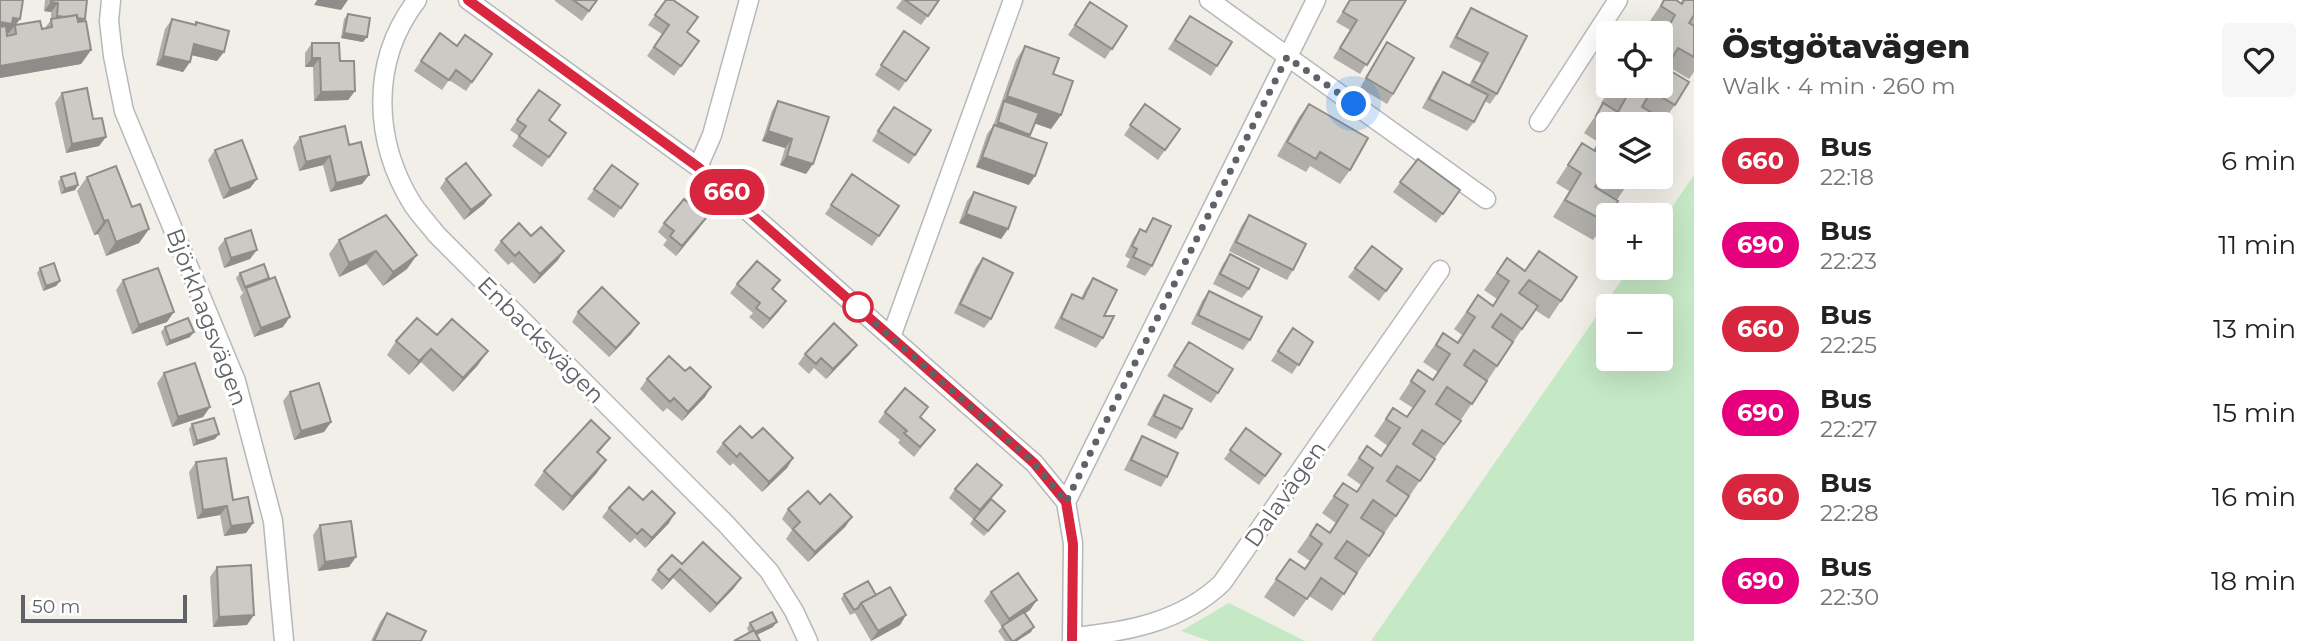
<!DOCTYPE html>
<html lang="en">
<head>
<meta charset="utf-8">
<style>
	body { margin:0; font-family:Montserrat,sans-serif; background:#f6f6f6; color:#222; height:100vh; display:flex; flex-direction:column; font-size:26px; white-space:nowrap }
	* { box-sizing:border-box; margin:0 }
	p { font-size:23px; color:#767676 }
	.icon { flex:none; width:38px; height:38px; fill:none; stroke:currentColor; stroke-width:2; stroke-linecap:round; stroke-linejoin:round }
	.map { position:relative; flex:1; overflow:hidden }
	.sheet { display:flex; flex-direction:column; background:#fff; width:630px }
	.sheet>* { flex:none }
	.badge { padding:0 14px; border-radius:23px; font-size:24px; line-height:46px }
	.buttons { position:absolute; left:1596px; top:21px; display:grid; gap:14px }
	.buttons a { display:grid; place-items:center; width:77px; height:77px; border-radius:7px; background:#fff; box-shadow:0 7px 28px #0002; font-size:35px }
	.scale { position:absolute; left:21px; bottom:18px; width:166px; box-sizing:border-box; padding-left:7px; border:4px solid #5f6368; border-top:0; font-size:19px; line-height:24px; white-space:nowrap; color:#5f6368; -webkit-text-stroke:5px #fff; paint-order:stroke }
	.you { position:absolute; width:35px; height:35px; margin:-18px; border:5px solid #fff; border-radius:50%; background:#1a73e8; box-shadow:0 0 0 10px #1a73e833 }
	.map>.badge { position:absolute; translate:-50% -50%; box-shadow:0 0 0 4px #fff }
	.round { display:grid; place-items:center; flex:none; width:74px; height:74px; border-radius:7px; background:#f6f6f6 }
	.overview { display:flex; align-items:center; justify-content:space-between; height:119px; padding:0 28px }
	h1 { font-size:33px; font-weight:800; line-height:52px }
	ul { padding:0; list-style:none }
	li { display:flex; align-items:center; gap:21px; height:84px; padding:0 28px }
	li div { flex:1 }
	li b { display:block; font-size:26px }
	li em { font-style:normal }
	li .badge { min-width:77px; font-weight:700; text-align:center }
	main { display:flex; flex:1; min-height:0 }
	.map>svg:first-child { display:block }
	.green { fill:#c5e8c5; fill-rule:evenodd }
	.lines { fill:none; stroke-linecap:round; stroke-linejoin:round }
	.street-casing { stroke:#b5b8bc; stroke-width:21 }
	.street { stroke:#fff; stroke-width:18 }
	.wall { fill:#afaea9 }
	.shaded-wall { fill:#8f8d8a }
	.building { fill:#cccac5; stroke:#8f8d8a; stroke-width:2 }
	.line-casing { stroke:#fff; stroke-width:16 }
	.line { stroke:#d7263d; stroke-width:10 }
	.walk { stroke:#5f6368; stroke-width:7; stroke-dasharray:0 12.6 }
	.stop-dot { fill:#fff; stroke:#d7263d; stroke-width:3.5 }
	.labels { text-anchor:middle; stroke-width:6; stroke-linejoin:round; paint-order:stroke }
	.street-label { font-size:23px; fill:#5f6368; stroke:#fff }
</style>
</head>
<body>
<main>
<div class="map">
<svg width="1694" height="641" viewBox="0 0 1694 641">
	<rect width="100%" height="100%" fill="#f1efe8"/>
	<path class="green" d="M1694,175V641H1371L1630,268H1661V223ZM1608,306H1661V359H1608Z
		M1229,603L1305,641H1209L1181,631Z"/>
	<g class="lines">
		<defs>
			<path id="street" d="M111,0L109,21L113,56L124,111L236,381L273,521L284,641
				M417,0C370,61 373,141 413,205C420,215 429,225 437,235L726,524L769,571L794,611L808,641
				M468,0L698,167L1034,463L1066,502L1073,543L1072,641
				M1209,0L1486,199
				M1539,122L1618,0
				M698,167L712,135L749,0
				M891,337L1013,0
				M1066,502L1316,0
				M1072,637C1127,632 1181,622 1222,583L1440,270"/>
		</defs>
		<use href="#street" class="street-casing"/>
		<use href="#street" class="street"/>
	</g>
	<path class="wall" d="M0,0L20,19L16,25L42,29H44L51,20V12L44,11L45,0H87L84,21L91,50L81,64L0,78Z
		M555,0H597L582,21L555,1Z
		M666,0L687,32L699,41L674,76L647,56L662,34L648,25Z
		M902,0H939L921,25L896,8Z
		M1350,0H1405L1360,74L1333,58L1350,30L1336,22Z
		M1664,0L1681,3L1682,0H1694V72L1689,79L1667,66L1666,68L1675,105L1661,124H1608V177H1632L1617,200L1606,222L1593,240L1553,217L1569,191L1556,183L1582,143L1593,150L1598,142L1584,133L1603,104L1601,103L1612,86H1661V36L1663,32L1648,24Z
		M1090,2L1127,26L1105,59L1068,35Z
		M1471,8L1527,36L1497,94L1490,104L1485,101L1474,122L1467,131L1422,108L1436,82L1443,72L1469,85L1481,63L1449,47L1465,17Z
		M348,14L363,42L341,38L344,19Z
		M1190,16L1217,66L1211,76L1168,49Z
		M172,19L194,25L196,22L217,61L191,55L190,62L183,72L156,65L165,29Z
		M904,31L929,48L899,91L875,75Z
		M440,33L457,46L492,54L466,91L449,80L442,90L414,71Z
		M1387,42L1393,94L1387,104L1360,88Z
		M312,43L340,61L355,91L348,100L314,101L313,67H305V53Z
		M1025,46L1053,74L1061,115L1051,129L1034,123L1028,137L1029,185L976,167L987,134L993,126L1016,60Z
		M539,90L549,120L566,133L542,167L512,146L519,136L510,130Z
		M62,93L106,137L99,146L66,153L55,103Z
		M778,101L806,174L780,165L785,148L762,141L772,111Z
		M1145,104L1180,129L1158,160L1124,135Z
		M1309,104L1350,170L1340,184L1310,166L1306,172L1277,156L1299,117Z
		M887,116L915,155L909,164L872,141Z
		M300,137L349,145L369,175L362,184L330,192L323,165L299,171L293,147Z
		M215,150L257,179L250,188L223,199L208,160Z
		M1418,159L1460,190L1436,223L1393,192Z
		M612,165L638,184L614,218L587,199Z
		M852,174L899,206L872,246L825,214Z
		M61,177L78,185L75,190L61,194L58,182Z
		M87,177L132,207L149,229L139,243L106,256L98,234L94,235L77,191Z
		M446,179L491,195L484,204L464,220L440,188Z
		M974,192L1008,229L1001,239L959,223L967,201Z
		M386,215L407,269L383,286L366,264L339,277L329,254L339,240Z
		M1249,215L1293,270L1287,280L1229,251L1242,225Z
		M1153,218L1152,266L1145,276L1126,267L1130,259L1125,256L1133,239L1140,229L1145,231Z
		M664,223L699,228L676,256L663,245L667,240L658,232Z
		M531,236L558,260L534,284L512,262L508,265L494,250L501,241Z
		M225,239L250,259L224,268L218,248Z
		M1230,254L1249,289L1242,298L1213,284L1223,264Z
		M983,258L991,319L984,328L954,313L976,267Z
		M1507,258L1525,271L1577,277L1549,319L1535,310L1332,611L1309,596L1294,617L1264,597L1290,559L1305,569L1310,561L1297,552L1317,524L1329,532L1336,523L1322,513L1343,483L1356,492L1361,485L1347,475L1367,446L1381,456L1388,446L1374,436L1393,408L1407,417L1413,408L1399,399L1418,370L1432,380L1438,372L1423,362L1443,333L1457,342L1462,335L1454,329L1478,295L1493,306L1497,299L1484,290Z
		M40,268L60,281L56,286L43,291L37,273Z
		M1355,268L1402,269L1379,301L1348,277Z
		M240,273L269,278L268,280L283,327L254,337L240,297L244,291L242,292L236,278Z
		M1093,278L1104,316L1103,338L1096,348L1054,328L1066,304L1072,294L1081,298L1086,288Z
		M123,280L167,322L132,334L116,290Z
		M780,280L773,290L786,301L763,329L749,317L753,313L730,293L737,284Z
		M1209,291L1250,340L1243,350L1191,324L1202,301Z
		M578,312L632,333L609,357L572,322Z
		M165,327L190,337L166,346L161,332Z
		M1293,328L1313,342L1292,374L1271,361Z
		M437,335L478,365L453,392L421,362L409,375L387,355L396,341Z
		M1189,342L1218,393L1211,403L1167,376Z
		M805,354H850L826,379L814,368L809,374L798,364Z
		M164,373L210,407L203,417L172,427L157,383Z
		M647,379L711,387L705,397L682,421L667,408L663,412L640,389Z
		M290,392L331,422L324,432L294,440L283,401Z
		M1164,395L1182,429L1176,439L1147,425L1157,405Z
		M885,412L921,418L935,430L914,457L898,443L900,440L878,422Z
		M192,424L215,439L193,446L189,429Z
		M1246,428L1281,454L1259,485L1224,459Z
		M1142,436L1167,477L1161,487L1124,470L1136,446Z
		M752,438L793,458L787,468L762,492L733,463L730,466L716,452L723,443Z
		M599,454L606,460L596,474L563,511L534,485L544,471Z
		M196,462L253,523L246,533L224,536L220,515L197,519L189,472Z
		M1002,485L991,499L1002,516L984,536L970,524L973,519L949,498L955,489Z
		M643,500L669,523L645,548L635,538L630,543L602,517L609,508Z
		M788,509L852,517L845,527L808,562L786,539L792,530L782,519Z
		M320,525L349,567L318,571L313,535Z
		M682,564L741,578L734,588L710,613L673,578L662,590L651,580L658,570Z
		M217,567L247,625L213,627L210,577Z
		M991,592L1030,610L1025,613L1031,632L1017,641H1005L998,631L1002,627L984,601Z
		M844,594L876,595L906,615L900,625L871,641L855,613L850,615L841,599Z
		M387,613L421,641H371L380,622Z
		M750,623L773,627L757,635L749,633L747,628Z"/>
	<path class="shaded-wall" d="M317,0H348L341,10L314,5Z
		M51,2L58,3L51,12L44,11Z
		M57,16L85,19L78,29L52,23Z
		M13,18L20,19L9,33L6,32L0,37V22Z
		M344,33L367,37L363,42L341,38Z
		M194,44L224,52L217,61L187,54Z
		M91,50L81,64L0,78V66Z
		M163,56L190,62L183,72L156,65Z
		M312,58H320L313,67H305Z
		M355,91L348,100L314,101L321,92Z
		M1007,96L1061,115L1051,129L1001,112L1004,101Z
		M998,122L1030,135L1023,144L991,132Z
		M768,131L792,139L785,148L762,141Z
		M106,137L99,146L66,153L72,144Z
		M330,156L323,165L299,171L306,162Z
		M787,156L813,164L806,174L780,165Z
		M982,157L1035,176L1029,185L976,167Z
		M369,175L362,184L330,192L336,183Z
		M257,179L250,188L223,199L230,189Z
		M78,185L75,190L61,194L65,189Z
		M491,195L484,204L464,220L471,210Z
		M966,214L1008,229L1001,239L959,223Z
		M706,218L699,228L676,256L682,246Z
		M108,220L98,234L94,235L104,221Z
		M149,229L139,243L106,256L116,242Z
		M257,250L250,259L224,268L231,258Z
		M376,251L366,264L339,277L349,263Z
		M564,251L558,260L534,284L540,274Z
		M417,255L407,269L383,286L393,272Z
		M60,281L56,286L43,291L46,286Z
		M786,301L779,311L763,329L770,319Z
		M174,312L167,322L132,334L139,325Z
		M290,317L283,327L254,337L261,328Z
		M639,323L632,333L609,357L616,348Z
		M194,332L190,337L166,346L170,341Z
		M857,345L850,354L826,379L833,369Z
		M431,349L421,362L409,375L419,361Z
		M488,351L478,365L453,392L463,378Z
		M711,387L705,397L682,421L688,412Z
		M210,407L203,417L172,427L178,417Z
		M331,422L324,432L294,440L301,431Z
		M219,434L215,439L193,446L197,441Z
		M610,438L600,451L587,466L597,452Z
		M793,458L787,468L762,492L769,482Z
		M606,460L596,474L563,511L572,497Z
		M227,506L220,515L197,519L203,510Z
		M675,513L669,523L645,548L652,538Z
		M852,517L845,527L808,562L815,552Z
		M253,523L246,533L224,536L231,526Z
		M356,557L349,567L318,571L325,562Z
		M680,569L673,578L662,590L669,580Z
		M741,578L734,588L710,613L717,604Z
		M1037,600L1030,610L1003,628L1009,619Z
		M254,615L247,625L213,627L219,617Z
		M906,615L900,625L871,641L878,631Z
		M777,622L773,627L752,637L755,632Z
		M1034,627L1031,632L1017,641H1014Z"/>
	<path class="building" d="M0,0H23L20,19L13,18L12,24L0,22Z
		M51,0H87L85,19L77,18V15L66,17L57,16L58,3L51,2Z
		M573,0H597L589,11Z
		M666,0H673L698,17L687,32L699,41L681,66L654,47L669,25L655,15Z
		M905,0H939L928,16Z
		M1350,0H1406L1367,65L1340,48L1357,20L1343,12Z
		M1664,0H1676L1682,4L1684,0H1694V15L1689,23L1694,26V57L1678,48L1666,68L1689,82L1675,105L1651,91L1642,107L1666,121L1661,129V124H1610L1596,116L1603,103L1618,112L1628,94L1614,86H1661V40L1675,15L1661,6Z
		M1090,2L1127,26L1112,49L1075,25Z
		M1471,8L1527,36L1497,94L1473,81L1488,53L1456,37Z
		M348,14L370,18L367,37L344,33Z
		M77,15L78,22L86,21L91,50L0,66V27L6,26L7,36L16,34L15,25L40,21L42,29L52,27L51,19Z
		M1190,16L1232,42L1217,66L1175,40Z
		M172,19L196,25V22L229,31L224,52L194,44L190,62L163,56Z
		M904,31L929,48L906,81L881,65Z
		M440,33L457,46L465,35L492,54L472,82L456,70L449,80L421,61Z
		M1387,42L1414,58L1393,94L1366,78Z
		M312,43H339L340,61H354L355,91L321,92L320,58H312Z
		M1025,46L1059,58L1053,74L1073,81L1061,115L1007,96Z
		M1443,72L1488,95L1474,122L1429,99Z
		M87,88L93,119L102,118L106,137L72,144L62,93Z
		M539,90L560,105L549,120L566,133L549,157L519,136L526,126L517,120Z
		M778,101L829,117L813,164L787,156L792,139L768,131Z
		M1004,101L1039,113L1030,135L998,122Z
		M1145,104L1180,129L1165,150L1130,125Z
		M1309,104L1368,138L1350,170L1320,152L1316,159L1287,142Z
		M894,107L931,130L915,155L878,131Z
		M994,125L1047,143L1035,176L982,157Z
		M345,126L349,145L361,142L369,175L336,183L330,156L306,162L300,137Z
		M1608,128V171L1606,170L1595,187L1618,201L1610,215H1608L1606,222L1565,200L1581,173L1568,165L1582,143L1595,151Z
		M242,140L257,179L230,189L215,150Z
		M1418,159L1460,190L1443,214L1400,182Z
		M466,163L491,195L471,210L446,179Z
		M612,165L638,184L621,208L594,189Z
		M116,166L132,207L140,204L149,229L116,242L108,220L104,221L87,177Z
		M75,173L78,185L65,189L61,177Z
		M852,174L899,206L879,236L831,205Z
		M1618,177H1632L1629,183Z
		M974,192L1016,207L1008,229L966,214Z
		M684,199L706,218L682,246L670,236L674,231L664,223Z
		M386,215L417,255L393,272L376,251L349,263L339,240Z
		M1249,215L1306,244L1293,270L1236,242Z
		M1153,218L1171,226L1152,266L1133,257L1137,249L1132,246L1140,229L1146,232Z
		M519,223L531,236L541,227L564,251L540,274L519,252L515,256L501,241Z
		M251,230L257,250L231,258L225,239Z
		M1372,246L1402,269L1386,291L1355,268Z
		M1539,251L1577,277L1561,301L1529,280L1519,293L1538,306L1522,329L1501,314L1492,327L1513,342L1497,366L1474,350L1464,365L1487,381L1472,404L1447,387L1436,404L1461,421L1444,444L1422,430L1413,444L1435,459L1420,481L1397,466L1387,481L1409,496L1396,516L1373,500L1361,518L1384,533L1369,556L1347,541L1335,558L1357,573L1344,594L1321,578L1307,599L1276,579L1290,559L1305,569L1322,544L1310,535L1317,524L1330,533L1348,505L1334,496L1343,483L1357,492L1373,468L1359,458L1367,446L1381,456L1400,428L1386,419L1393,408L1407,417L1425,391L1411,381L1418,370L1433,380L1450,354L1436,345L1443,333L1458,343L1475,317L1467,312L1478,295L1493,306L1509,281L1497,273L1507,258L1525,271Z
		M1230,254L1259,269L1249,289L1220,274Z
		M983,258L1013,273L991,319L960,304Z
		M757,261L780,280L772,289L786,301L770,319L756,308L760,303L737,284Z
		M54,263L60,281L46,286L40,268Z
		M264,264L269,278L245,287L240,273Z
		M158,268L174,312L139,325L123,280Z
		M275,277L290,317L261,328L246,288Z
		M1093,278L1117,290L1104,316H1114L1103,338L1061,318L1072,294L1083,299Z
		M602,287L639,323L616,348L578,312Z
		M1209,291L1262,317L1250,340L1198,315Z
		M188,318L194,332L170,341L165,327Z
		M417,318L437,335L452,319L488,351L463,378L431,349L419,361L396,341Z
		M834,323L857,345L833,369L821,358L816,364L805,354Z
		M1293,328L1313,342L1299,365L1278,351Z
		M1189,342L1233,369L1218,393L1174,366Z
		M669,356L685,371L690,367L711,387L688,412L674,398L670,402L647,379Z
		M195,363L210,407L178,417L164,373Z
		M319,383L331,422L301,431L290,392Z
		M905,388L928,407L920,417L935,430L920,447L904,433L907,431L885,412Z
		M1164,395L1192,409L1182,429L1154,416Z
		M214,418L219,434L197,441L192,424Z
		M591,420L610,438L597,452L606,460L572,497L544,471Z
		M740,426L752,438L763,428L793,458L769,482L740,453L737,457L723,443Z
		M1246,428L1281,454L1265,476L1230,450Z
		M1142,436L1178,453L1167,477L1131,460Z
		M226,458L233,500L248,497L253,523L231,526L227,506L203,510L196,462Z
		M977,464L1002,485L980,510L955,489Z
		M629,487L643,500L652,491L675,513L652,538L642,529L637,534L609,508Z
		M808,491L820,504L830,494L852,517L815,552L793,529L800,522L788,509Z
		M991,499L1005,511L988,531L974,519Z
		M351,521L356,557L325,562L320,525Z
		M703,542L741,578L717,604L680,569L669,580L658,570L672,555L682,564Z
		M251,565L254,615L219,617L217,567Z
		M1018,573L1037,600L1009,619L991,592Z
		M868,581L876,595L861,603L858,608L854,610L844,594Z
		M890,587L906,615L878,631L861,603Z
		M772,612L777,622L755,632L750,623Z
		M1024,612L1034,627L1014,641H1012L1002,626Z
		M387,613L426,631L421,641H374Z
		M754,630L760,641H734Z"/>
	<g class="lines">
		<defs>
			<path id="line" d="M468,0L698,167L1034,463L1066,502L1073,544L1072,641"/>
		</defs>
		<use href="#line" class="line-casing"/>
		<use href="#line" class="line"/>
		<path class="walk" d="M858,307L853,303L1034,463L1066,502L1287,57L1354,104"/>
	</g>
	<circle class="stop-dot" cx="858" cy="307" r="14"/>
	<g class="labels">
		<g class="street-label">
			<text transform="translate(207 317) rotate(69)" y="8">Björkhagsvägen</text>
			<text transform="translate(541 340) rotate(45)" y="8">Enbacksvägen</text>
			<text transform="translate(1285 494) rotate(-55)" y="8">Dalavägen</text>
		</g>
	</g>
</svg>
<div class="buttons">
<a><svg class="icon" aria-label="locate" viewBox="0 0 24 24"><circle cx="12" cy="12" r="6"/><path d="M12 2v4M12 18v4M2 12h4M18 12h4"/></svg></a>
<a><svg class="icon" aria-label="layers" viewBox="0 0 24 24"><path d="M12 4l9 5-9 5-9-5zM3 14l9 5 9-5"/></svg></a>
<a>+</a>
<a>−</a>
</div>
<div class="scale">50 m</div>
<div class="you" style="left:1354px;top:104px"></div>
<b class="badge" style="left:727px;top:192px;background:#d7263d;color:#fff">660</b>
</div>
<section class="sheet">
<div class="overview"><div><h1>Östgötavägen</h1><p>Walk · 4 min · 260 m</p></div><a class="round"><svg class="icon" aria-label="heart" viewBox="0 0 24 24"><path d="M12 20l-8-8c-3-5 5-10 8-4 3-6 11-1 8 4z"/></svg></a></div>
<ul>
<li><span class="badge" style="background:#d7263d;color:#fff">660</span><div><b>Bus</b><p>22:18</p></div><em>6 min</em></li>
<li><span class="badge" style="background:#e6007e;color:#fff">690</span><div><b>Bus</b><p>22:23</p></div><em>11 min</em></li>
<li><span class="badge" style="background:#d7263d;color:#fff">660</span><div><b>Bus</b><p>22:25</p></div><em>13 min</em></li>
<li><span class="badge" style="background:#e6007e;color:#fff">690</span><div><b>Bus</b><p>22:27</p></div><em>15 min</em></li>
<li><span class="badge" style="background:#d7263d;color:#fff">660</span><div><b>Bus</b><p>22:28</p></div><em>16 min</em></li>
<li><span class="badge" style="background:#e6007e;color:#fff">690</span><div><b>Bus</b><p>22:30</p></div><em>18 min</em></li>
</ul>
</section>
</main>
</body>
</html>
